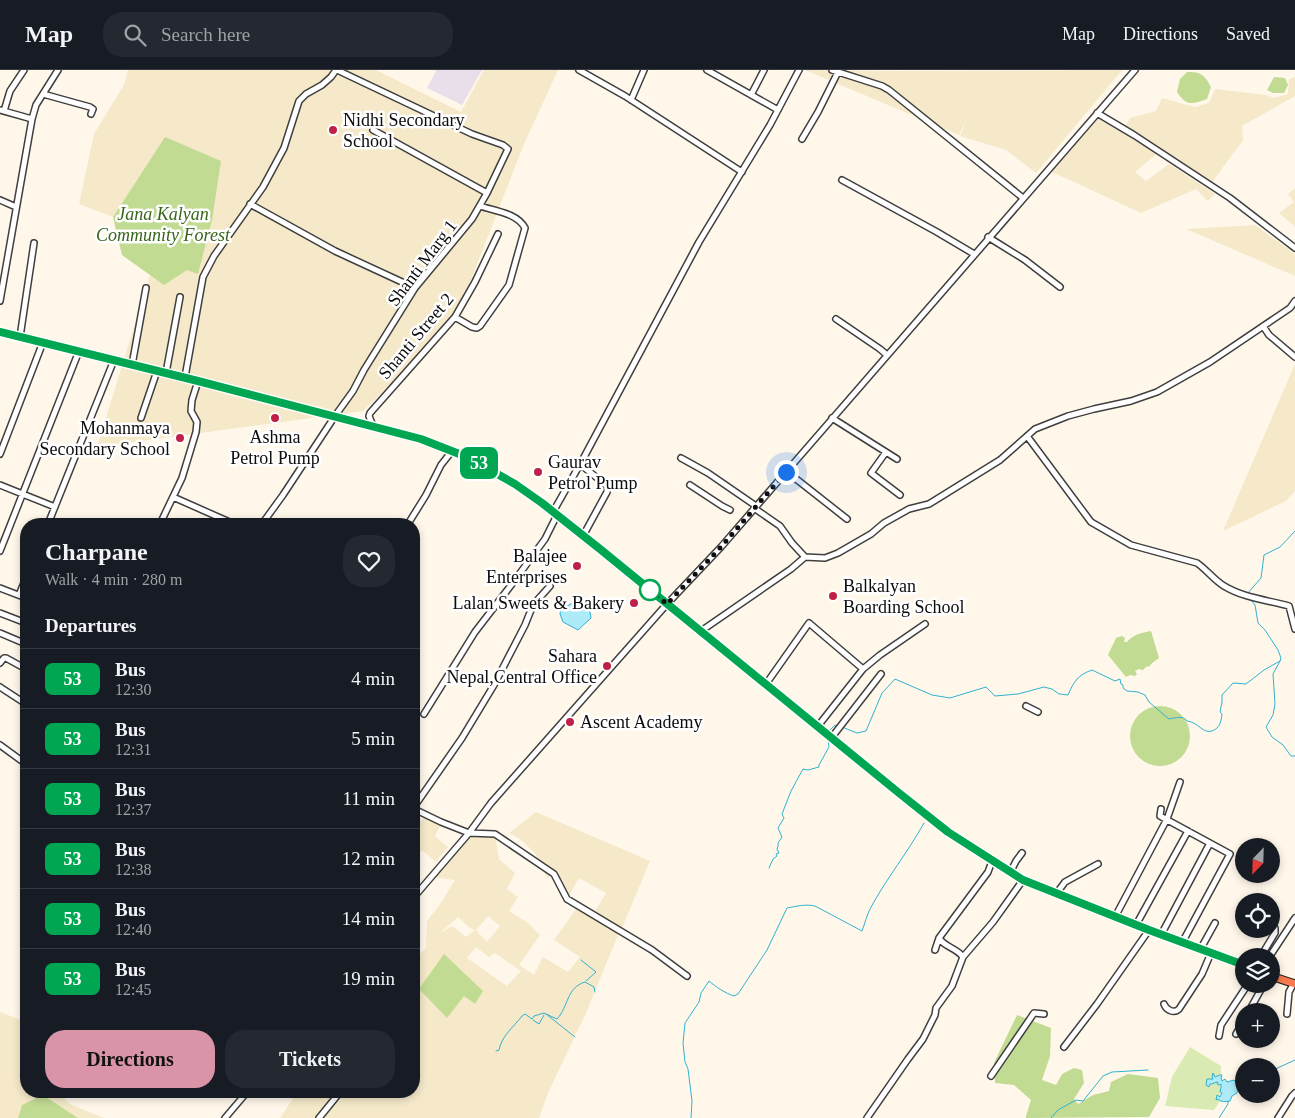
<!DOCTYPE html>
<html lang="en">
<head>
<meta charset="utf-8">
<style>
	body { margin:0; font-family:"Times New Roman",serif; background:#242831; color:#f1f3f6; height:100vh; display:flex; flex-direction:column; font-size:19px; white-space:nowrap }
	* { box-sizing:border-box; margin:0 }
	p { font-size:16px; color:#9ea1a6 }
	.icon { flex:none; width:28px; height:28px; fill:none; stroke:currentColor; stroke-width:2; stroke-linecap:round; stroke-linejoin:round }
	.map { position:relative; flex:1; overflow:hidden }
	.details { position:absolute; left:20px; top:448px; width:400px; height:580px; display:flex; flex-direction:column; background:#171b24; border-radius:20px; box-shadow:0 2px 8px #0003 }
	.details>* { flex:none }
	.badge { padding:0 10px; border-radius:8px; font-size:18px; line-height:32px }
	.needle { width:32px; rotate:203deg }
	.controls { position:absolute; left:1235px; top:768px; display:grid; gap:10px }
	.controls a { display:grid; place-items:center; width:45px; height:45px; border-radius:50%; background:#171b24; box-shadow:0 2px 8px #0003; font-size:25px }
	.you { position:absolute; width:25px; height:25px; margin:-12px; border:4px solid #fff; border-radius:50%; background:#1a73e8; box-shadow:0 0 0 8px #1a73e833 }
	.map>.badge { position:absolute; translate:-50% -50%; box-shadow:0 0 0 2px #fff }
	h2 { padding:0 25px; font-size:19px; line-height:45px }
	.round { display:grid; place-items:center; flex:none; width:52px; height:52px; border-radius:20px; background:#242831 }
	.headline { display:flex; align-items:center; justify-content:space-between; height:85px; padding:0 25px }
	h1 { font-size:24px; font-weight:800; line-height:38px }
	.button { display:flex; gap:10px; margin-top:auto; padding:10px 25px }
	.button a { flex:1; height:58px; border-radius:20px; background:#da94a7; color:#111; font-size:20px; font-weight:800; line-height:58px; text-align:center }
	.button a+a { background:#242831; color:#f1f3f6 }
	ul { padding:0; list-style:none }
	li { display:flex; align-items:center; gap:15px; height:60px; padding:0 25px; border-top:1px solid #363941 }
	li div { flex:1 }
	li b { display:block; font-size:19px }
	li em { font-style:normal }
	li .badge { min-width:55px; font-weight:700; text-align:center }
	header { display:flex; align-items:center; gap:30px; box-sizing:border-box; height:70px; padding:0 25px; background:#171b24; border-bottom:1px solid #363941 }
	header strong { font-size:24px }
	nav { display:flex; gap:28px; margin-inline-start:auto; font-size:18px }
	.search { width:350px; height:45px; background:#242831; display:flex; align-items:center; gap:12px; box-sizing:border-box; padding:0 18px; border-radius:20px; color:#9ea1a6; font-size:19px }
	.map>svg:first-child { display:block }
	.industrial { fill:#e8dfeb }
	.farmland { fill:#f5e9ca; fill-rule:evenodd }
	.green { fill:#daeab3 }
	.forest { fill:#c1db92 }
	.water { fill:#aeebf8; stroke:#32b1d1 }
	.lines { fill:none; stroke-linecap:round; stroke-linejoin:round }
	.stream { stroke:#32b1d1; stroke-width:1 }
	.minor-casing { stroke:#3f3f3f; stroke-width:8 }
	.highway-casing { stroke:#1d1d1d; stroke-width:9 }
	.minor { stroke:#fff; stroke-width:5 }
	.highway { stroke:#f97b4f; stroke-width:7 }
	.line-casing { stroke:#fff; stroke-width:11 }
	.line { stroke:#00a651; stroke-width:8 }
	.walk { stroke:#0c0c0c; stroke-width:5; stroke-dasharray:0 9 }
	.poi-dot { fill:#bf2047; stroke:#fff; stroke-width:2 }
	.stop-dot { fill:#fff; stroke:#00a651; stroke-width:2.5 }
	.labels { text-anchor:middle; stroke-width:5; stroke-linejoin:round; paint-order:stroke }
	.poi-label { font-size:18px; fill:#0c0c0c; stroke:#fff; text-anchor:start }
	.park-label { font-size:18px; font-style:italic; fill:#38651b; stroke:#fff }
	.street-label { font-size:18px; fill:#0c0c0c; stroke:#fff }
</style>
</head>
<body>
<header>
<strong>Map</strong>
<div class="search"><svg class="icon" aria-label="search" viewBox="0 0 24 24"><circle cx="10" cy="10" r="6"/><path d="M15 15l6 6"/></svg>Search here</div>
<nav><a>Map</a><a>Directions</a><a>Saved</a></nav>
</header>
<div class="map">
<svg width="1295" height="1048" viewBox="0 0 1295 1048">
	<rect width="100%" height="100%" fill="#fff7ea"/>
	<path class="industrial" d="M435,0H482L462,35L427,18L436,1Z"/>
	<path class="farmland" d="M128,0H376L461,42L484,0H558L524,74L465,225L452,245L447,252L388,317L363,341L97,377L189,78L165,68L113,147L79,134L94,64L124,15Z
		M805,0L899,1L1122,0L1036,103L1006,80L960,66L968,46L959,65Z
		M1295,7V26L1242,56L1243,70L1210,115L1159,82L1135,102L1146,111L1169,94L1215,124L1208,131L1196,119L1141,143L1050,101L1098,49L1149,76L1124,59L1130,48L1156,41L1162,28L1195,37L1209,33L1215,19L1266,25L1274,28L1288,24L1289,9Z
		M1295,118V157L1279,143L1294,132L1288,124Z
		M1255,155L1295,184V206L1186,159Z
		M1295,294V421L1286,431L1223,461Z
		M536,742L650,791L622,858H621L586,943L548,1023L539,1048H280L298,1021H414V890L426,878L427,851L441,833L455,810L431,807L469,763L495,764L499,789L515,803L507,819L518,827L509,841L528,853L540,865L519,895L534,905L543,887L568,902L580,887L554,870L576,839L594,843L606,823L579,808L567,829L553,804L547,808L535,783L520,769L509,763ZM488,846L500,856L487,872L476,860ZM458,847L470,858L475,860L466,867L452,856L440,863ZM476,877L489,887L495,883L521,901L507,916L467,888Z
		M424,747L441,754L435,766L448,777L436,792L423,781L416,782L414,787V759Z
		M0,942L26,952V1021H57L70,1034L104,1048H78L43,1025L22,1035L18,1048H0Z"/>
	<path class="green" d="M1190,977L1221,996L1220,1031L1214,1040L1165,1036L1172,1007Z"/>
	<path class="forest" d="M1187,2C1201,2 1204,4 1211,17L1207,29C1192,34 1187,37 1177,22L1180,9Z
		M1274,7L1285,8L1288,15L1284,23H1273L1267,20Z
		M165,67L221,91L212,150L198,204L187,200L164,215L122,185L113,147Z
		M1151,561L1159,588L1151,594L1149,597L1147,596L1143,600L1139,599L1135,601L1137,604L1135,606L1130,605L1126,607L1108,585L1116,568L1122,566L1125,568L1124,572H1127C1134,564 1141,563 1151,561Z
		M1130 666a30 30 0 1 1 60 0a30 30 0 1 1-60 0Z
		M444,884L483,921L475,934L464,926L447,948L419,919Z
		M1017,945L1051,958L1050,986L1042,1010L1056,1015L1062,1004L1074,998L1082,1000L1084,1013L1074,1029L1078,1034L1093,1025L1109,1021L1111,1012L1128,1004L1158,1008L1160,1028L1149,1047L1026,1048V1046L1031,1030L1014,1015L995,1013L994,993Z
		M43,1025L78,1048H18L22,1035Z"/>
	<path class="water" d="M572,533H578L590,542L591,548L578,560L563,552L560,544L561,538L566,537Z
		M1213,1003L1215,1007L1220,1005H1222L1221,1008L1222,1011L1225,1009L1227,1012L1234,1010C1238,1015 1238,1018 1237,1023L1232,1026L1230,1031C1226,1032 1220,1032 1218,1029L1216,1030L1217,1025L1220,1027L1222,1023L1220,1022L1221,1017V1014L1219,1015L1217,1014L1218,1012L1214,1013L1212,1014H1210L1209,1017L1206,1015L1207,1009H1213L1212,1006Z"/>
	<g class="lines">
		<path class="stream" d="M1247,524L1261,508L1264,485L1280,477L1295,461
			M1250,529L1255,535L1258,553L1265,560L1278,580L1281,588L1280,591L1273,604L1275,634L1273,645L1266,657L1272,667L1283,675L1291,686H1295
			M842,657L857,663L866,661L882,623L895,609L932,625L950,628L986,617L995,626L1018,624L1044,617L1052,619L1059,624L1068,625C1074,611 1078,605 1092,600L1115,611L1120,609L1121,614L1123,615V618L1127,621L1138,622L1145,625L1149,632L1169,649C1175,648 1183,645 1187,651C1198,652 1203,664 1212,661C1220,658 1221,652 1222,644L1220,642L1222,632V625L1233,613L1246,614L1264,600L1280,591
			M828,662L835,655L838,656
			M769,798L773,789L777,786L776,784L779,783L777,779L778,776V773L782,767L778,758L784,748L782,744L791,721L803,699L808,700L819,697V695L829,677L828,670
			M581,890L596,902L586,911
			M546,944L575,967
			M533,950L539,954L544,945
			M496,981L499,980C502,965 513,958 522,946L525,944L532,949L534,946L544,943L557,949C569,936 566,918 585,912L594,917L595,922
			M1271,1001L1295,990
			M1238,1017L1244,1012
			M691,1048L692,1031L688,999L685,992L683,973L685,953L699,932L701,923L709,911C716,917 725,923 734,926L738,924L767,880L787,838C797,836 806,834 815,836L862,861C865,853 867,845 870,839C886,809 908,782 924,753
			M1051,1048L1058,1040L1076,1030L1083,1031L1103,1006L1112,1002L1148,1000
			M1219,1048L1228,1034V1031"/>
		<defs>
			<path id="minor" d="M579,0L625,26L742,102
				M707,0L778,40
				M832,0L882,16L889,20L1023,128
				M43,24L90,37L93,39L91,44
				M751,25L764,0
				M631,30L644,0
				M0,40L32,49
				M4,41L10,21L24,0
				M1097,43L1134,65L1230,128L1295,178
				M373,60L487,123
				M802,69L818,42L838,2
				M842,110L937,162L974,184
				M0,130L16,137
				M250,134L335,181L415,218
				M988,167L1025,190L1060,217
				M0,231L32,49L36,35L58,0
				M455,247L472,257L477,258L480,256L509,215L525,158C517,143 495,141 480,136
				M836,249L880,279L887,285
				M1263,256L1269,265L1295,287
				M20,267L34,173
				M132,295L146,218
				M166,303L180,227
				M185,307L203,207L214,186L263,117L284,78L299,31L306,24L322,15L331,7L336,0
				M141,348L157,301
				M832,348L897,389
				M373,356L369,346L370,343L455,247L475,212L498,164
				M1027,366L1091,452L1131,475L1197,493C1207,500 1214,510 1224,516C1244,528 1267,530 1289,536L1295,559
				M886,382L871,403L900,425
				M0,384L43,272
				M681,388L708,403L756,436
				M580,394L607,416V422L583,466
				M786,401L847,449
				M0,415L55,437
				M690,415L722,436L730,440
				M173,427L234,454
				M754,438L780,456L792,473L805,487
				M553,442L583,389L699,172L770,55L799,0
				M48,454L114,290
				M160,454L182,408L196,362L197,352L191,341L192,330L198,311
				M262,454L283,425L335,346L353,321L364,300L415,218L472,149L487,123L508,79L503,75L472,64L337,0
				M408,454L426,425L441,395L452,381
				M0,481L79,281
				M0,518L26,528
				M19,525L26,508
				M0,543L26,553
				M701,561L791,499L805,487L825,488L838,483L871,464L884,453L909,439L929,434L1000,390L1035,359L1068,346L1094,339L1131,331L1157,322L1210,292L1290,238L1295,231
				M0,563L26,574
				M0,593L4,588H6L26,599
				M766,614L809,553L863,599
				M0,617L26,634
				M1026,636L1038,642
				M424,644L475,562L512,514L545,469L557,445
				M818,656L863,599L880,585L925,554
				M832,667L881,604
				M0,675L26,694
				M414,737L462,668L494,615L525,555L533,535L550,516
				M414,739L441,752L469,763L495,764L554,804L567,829L652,880L687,906
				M1161,739L1160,746L1230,784L1182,873
				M1010,803L1016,791L1022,783
				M1056,824L1065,812L1098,794
				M414,827L469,763L491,733L667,534L721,477L1135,0
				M1115,847L1167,749L1180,712
				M1136,855L1188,761
				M1161,865L1210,773
				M935,880L939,868
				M1200,880L1215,853
				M1261,886L1275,863V858L1271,856
				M1270,886L1295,848
				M963,887C957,878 944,877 939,868L988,802L992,791
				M1164,934C1166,940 1174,944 1179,939L1202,904L1211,883
				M1249,941L1264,914
				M1287,944L1289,922L1294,913
				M1236,964L1244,950
				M1219,966L1221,955L1248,914
				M1064,977L1097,934L1149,860
				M991,1006L1034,943L1044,944
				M225,1048L248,1021
				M319,1048L341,1021
				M867,1048L908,989L923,969L935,945L936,938L952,916L963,887L993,852L1023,810
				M1278,1048L1292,1026L1295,1023"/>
			<path id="highway" d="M0,262L198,311L421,369L467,387L515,414L542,433L600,479L899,723L948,762L1023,810L1149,860L1244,895
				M1271,906L1295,914"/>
		</defs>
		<use href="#minor" class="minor-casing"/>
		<use href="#highway" class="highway-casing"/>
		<use href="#minor" class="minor"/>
		<use href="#highway" class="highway"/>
	</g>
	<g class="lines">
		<defs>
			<path id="line" d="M0,262L198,311L421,369L467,387L515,414L542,433L600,479L899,723L948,762L1023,810L1149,860L1244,895"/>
		</defs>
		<use href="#line" class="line-casing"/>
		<use href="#line" class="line"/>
		<path class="walk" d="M650,520L667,534L721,477L786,402"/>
	</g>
	<g class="poi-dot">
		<circle cx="333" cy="60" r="5"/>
		<circle cx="275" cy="348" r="5"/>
		<circle cx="180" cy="368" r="5"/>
		<circle cx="538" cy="402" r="5"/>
		<circle cx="577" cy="496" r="5"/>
		<circle cx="833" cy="526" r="5"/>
		<circle cx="634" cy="533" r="5"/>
		<circle cx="607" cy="596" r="5"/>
		<circle cx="570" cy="652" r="5"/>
	</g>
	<circle class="stop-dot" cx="650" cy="520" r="10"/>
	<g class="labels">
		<g class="poi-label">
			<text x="343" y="56">Nidhi Secondary<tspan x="343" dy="21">School</tspan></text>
			<text x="170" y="364" text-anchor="end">Mohanmaya<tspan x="170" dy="21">Secondary School</tspan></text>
			<text x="275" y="373" text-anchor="middle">Ashma<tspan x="275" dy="21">Petrol Pump</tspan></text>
			<text x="548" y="398">Gaurav<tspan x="548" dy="21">Petrol Pump</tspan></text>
			<text x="567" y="492" text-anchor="end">Balajee<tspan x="567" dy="21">Enterprises</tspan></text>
			<text x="843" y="522">Balkalyan<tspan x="843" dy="21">Boarding School</tspan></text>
			<text x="624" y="539" text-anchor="end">Lalan Sweets &amp; Bakery</text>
			<text x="597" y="592" text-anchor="end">Sahara<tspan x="597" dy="21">Nepal,Central Office</tspan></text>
			<text x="580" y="658">Ascent Academy</text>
		</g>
		<g class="park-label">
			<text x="163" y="150">Jana Kalyan<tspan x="163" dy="21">Community Forest</tspan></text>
		</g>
		<g class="street-label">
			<text transform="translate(422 193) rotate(-53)" y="6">Shanti Marg 1</text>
			<text transform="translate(416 266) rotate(-50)" y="6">Shanti Street 2</text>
		</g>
	</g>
</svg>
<div class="controls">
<a><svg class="needle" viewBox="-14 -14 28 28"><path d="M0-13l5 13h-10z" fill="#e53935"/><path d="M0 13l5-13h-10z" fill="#9ea1a6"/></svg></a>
<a><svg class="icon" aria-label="locate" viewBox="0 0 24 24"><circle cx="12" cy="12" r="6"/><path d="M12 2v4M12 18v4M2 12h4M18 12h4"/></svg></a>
<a><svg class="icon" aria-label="layers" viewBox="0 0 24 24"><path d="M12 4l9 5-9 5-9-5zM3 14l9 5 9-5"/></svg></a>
<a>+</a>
<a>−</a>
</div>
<div class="you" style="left:786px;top:402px"></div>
<b class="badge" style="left:479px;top:393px;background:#00a651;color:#fff">53</b>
<section class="details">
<div class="headline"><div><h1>Charpane</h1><p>Walk · 4 min · 280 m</p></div><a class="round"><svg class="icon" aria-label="heart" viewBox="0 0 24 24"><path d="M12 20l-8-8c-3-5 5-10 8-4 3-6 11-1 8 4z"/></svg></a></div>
<h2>Departures</h2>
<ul>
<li><span class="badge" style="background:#00a651;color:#fff">53</span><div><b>Bus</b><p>12:30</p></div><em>4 min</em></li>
<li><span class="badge" style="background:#00a651;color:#fff">53</span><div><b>Bus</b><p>12:31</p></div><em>5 min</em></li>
<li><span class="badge" style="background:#00a651;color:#fff">53</span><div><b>Bus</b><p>12:37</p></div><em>11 min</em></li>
<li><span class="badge" style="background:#00a651;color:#fff">53</span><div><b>Bus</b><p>12:38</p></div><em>12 min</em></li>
<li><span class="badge" style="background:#00a651;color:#fff">53</span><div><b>Bus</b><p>12:40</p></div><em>14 min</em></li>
<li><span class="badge" style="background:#00a651;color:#fff">53</span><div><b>Bus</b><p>12:45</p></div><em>19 min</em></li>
</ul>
<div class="button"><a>Directions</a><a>Tickets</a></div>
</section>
</div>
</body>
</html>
